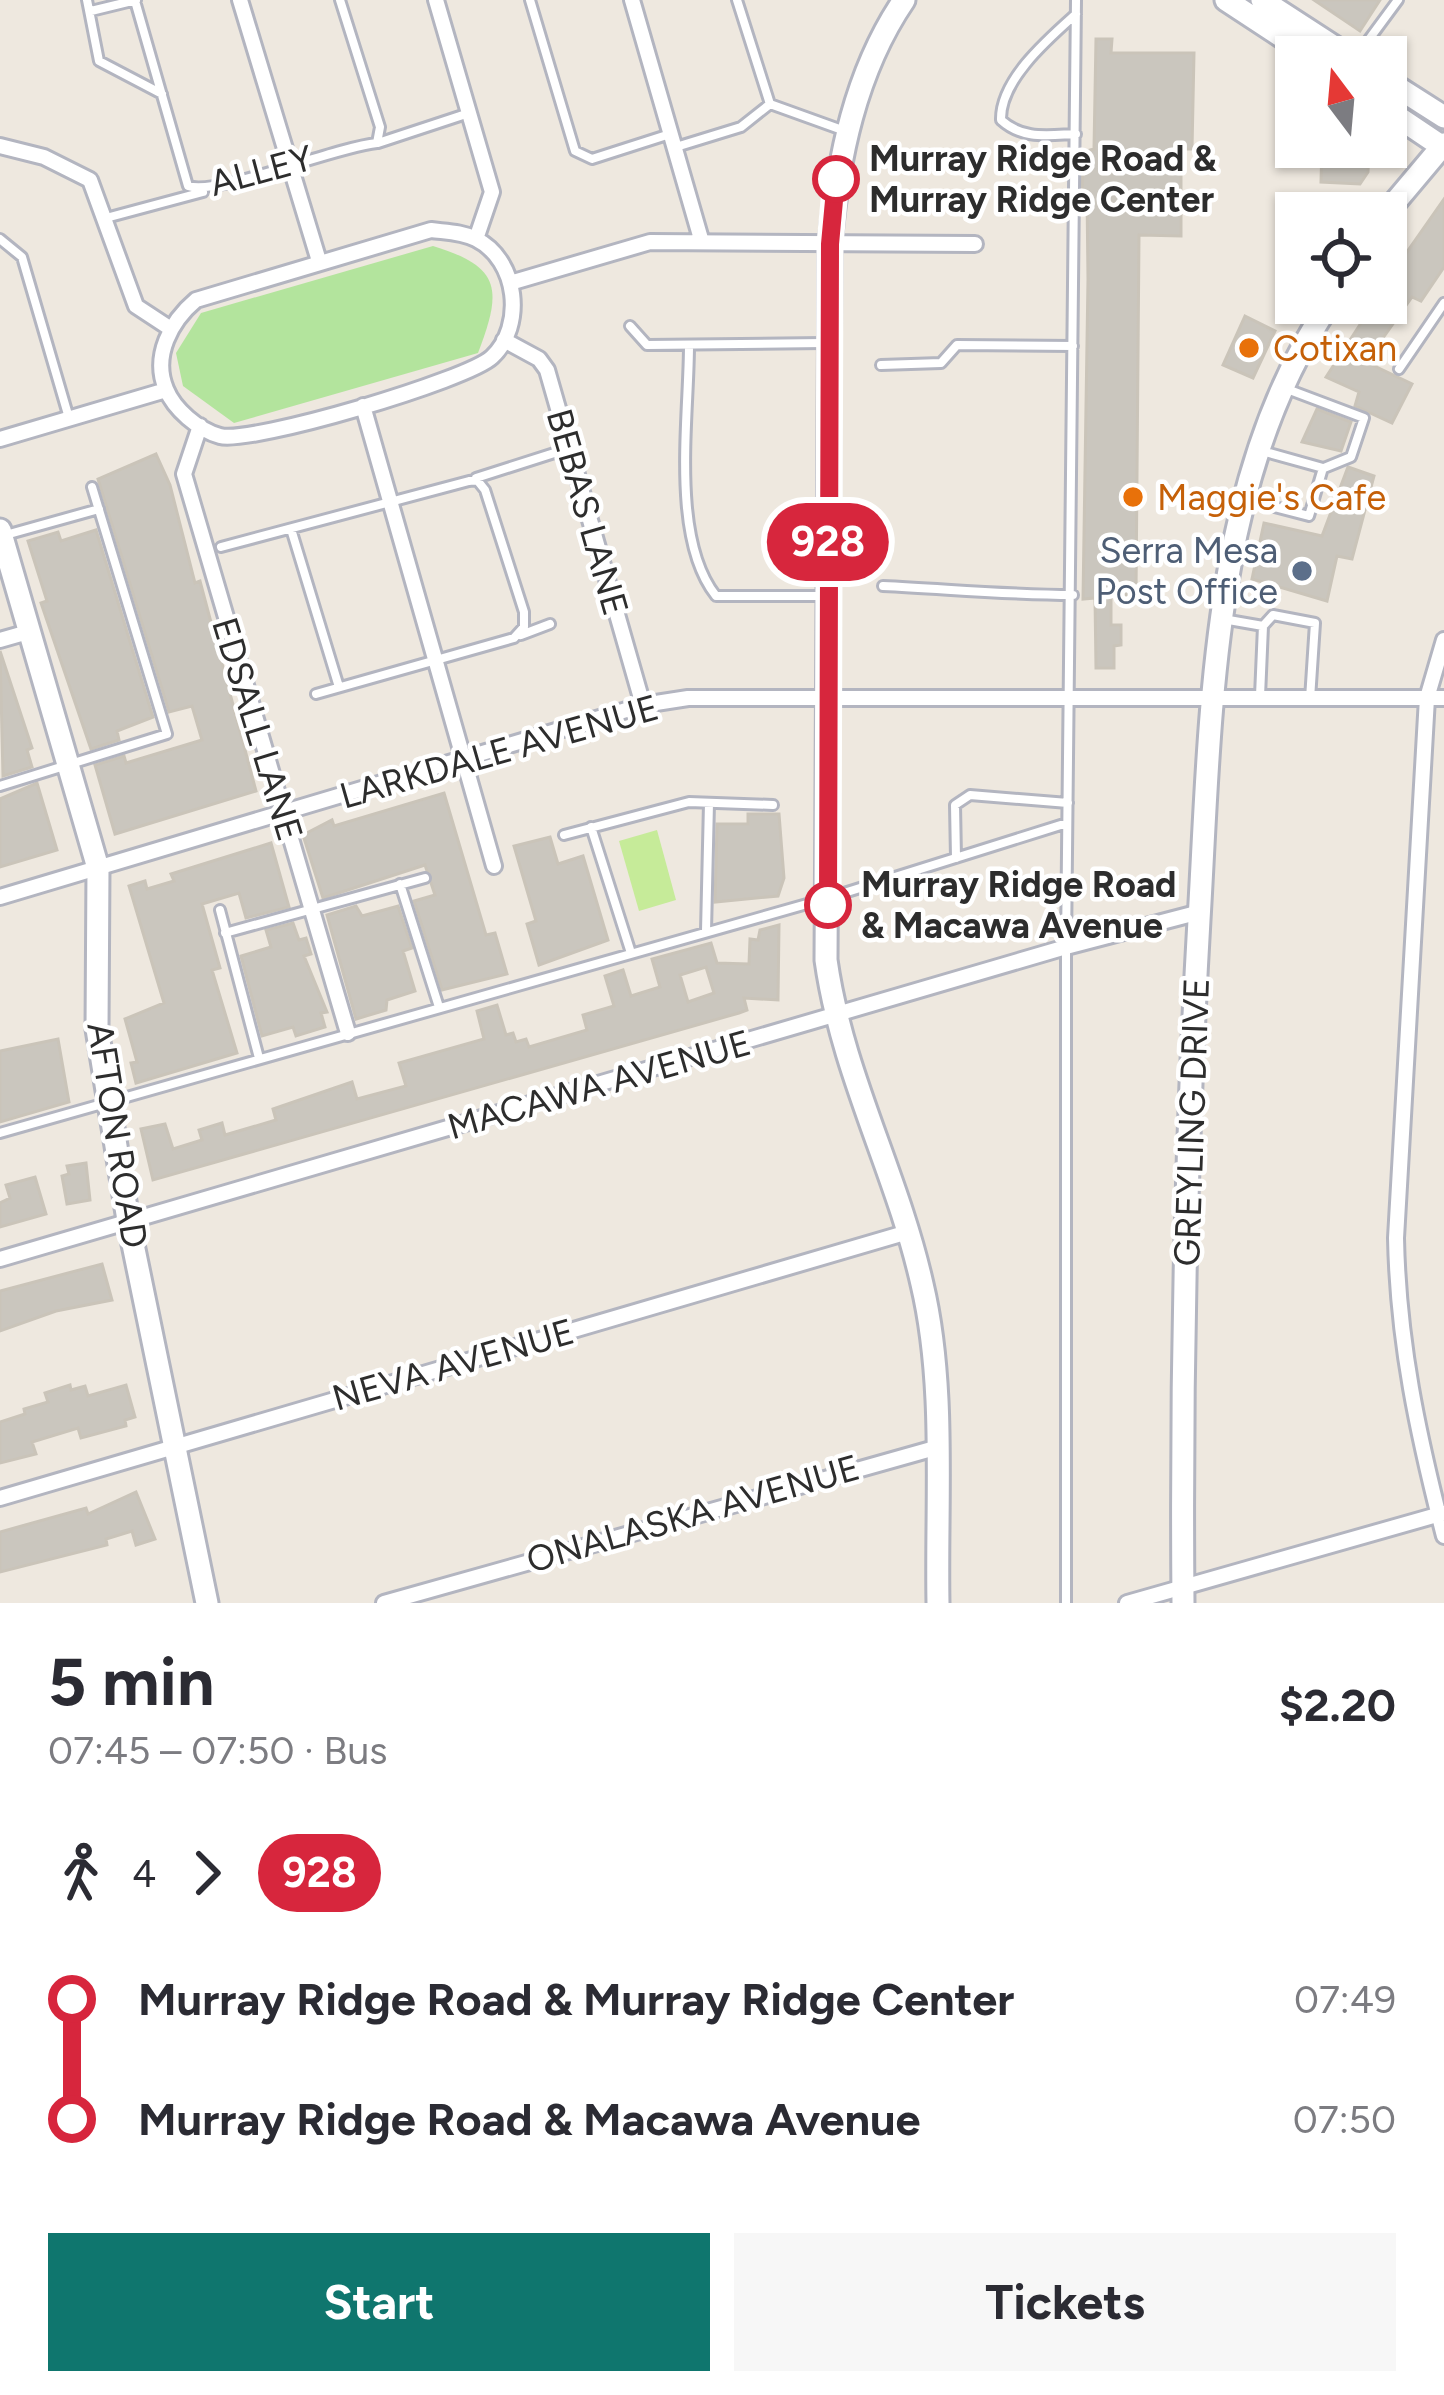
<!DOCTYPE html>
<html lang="en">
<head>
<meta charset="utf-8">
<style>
	body { margin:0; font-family:Figtree,sans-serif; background:#f7f7f7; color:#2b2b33; height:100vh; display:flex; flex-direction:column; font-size:45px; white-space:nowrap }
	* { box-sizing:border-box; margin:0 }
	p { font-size:39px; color:#7c7c81 }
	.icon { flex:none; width:66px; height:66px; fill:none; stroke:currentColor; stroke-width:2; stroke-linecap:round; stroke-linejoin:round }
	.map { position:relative; height:1603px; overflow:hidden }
	.panel { display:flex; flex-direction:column; background:#fff; flex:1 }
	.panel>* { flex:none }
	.badge { padding:0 24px; border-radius:39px; font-size:42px; line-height:78px }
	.needle { width:78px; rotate:344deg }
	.fabs { position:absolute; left:1275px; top:36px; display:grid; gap:24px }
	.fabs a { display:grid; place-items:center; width:132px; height:132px; border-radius:0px; background:#fff; box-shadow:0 3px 9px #0004; font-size:60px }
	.map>.badge { position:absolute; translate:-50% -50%; box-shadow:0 0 0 6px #fff }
	.legs { display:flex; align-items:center; gap:18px; height:132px; padding:0 48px; font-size:39px }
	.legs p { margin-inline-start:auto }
	.headline { display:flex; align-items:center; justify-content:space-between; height:204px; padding:0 48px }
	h1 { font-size:66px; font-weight:700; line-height:90px }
	.action { display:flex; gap:24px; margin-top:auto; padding:24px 48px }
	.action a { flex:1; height:138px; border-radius:0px; background:#0f766e; color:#fff; font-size:48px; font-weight:700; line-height:138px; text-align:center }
	.action a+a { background:#f7f7f7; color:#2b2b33 }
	ul { padding:0 48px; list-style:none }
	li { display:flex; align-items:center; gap:42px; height:120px; font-size:45px }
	li i { display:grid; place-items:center; width:18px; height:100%; margin:0 15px; background:currentColor }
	li i::after { content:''; width:30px; height:30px; margin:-15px; border:9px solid; border-radius:50%; background:#fff }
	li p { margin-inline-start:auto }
	li:first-child i { background:linear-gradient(#0000 50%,currentColor 0) }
	li:last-child i { background:linear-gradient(currentColor 50%,#0000 0) }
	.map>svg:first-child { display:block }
	.green { fill:#b3e49d }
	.pitch { fill:#c6eb99 }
	.building { fill:#cac6be; stroke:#cac4b9; stroke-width:3; fill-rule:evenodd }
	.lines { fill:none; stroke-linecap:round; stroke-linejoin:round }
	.lane-casing { stroke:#b3b5c0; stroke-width:14 }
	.street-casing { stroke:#b3b5c0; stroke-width:20 }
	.secondary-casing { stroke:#b3b5c0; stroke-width:27 }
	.lane { stroke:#fff; stroke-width:8 }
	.street { stroke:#fff; stroke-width:14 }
	.secondary { stroke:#fff; stroke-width:21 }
	.line-1-casing { stroke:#fff; stroke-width:27 }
	.line-1 { stroke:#d7263d; stroke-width:18 }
	.stop-1-dot { fill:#fff; stroke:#d7263d; stroke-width:6 }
	.food-dot { fill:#e8710a; stroke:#fff; stroke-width:4.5 }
	.service-dot { fill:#5c6f8a; stroke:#fff; stroke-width:4.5 }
	.labels { text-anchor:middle; stroke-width:9; stroke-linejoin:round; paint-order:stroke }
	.stop-label { font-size:36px; font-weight:bold; fill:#2d2d2d; stroke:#fff; text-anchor:start }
	.street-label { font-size:36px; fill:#2d2d2d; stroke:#fff }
	.food-label { font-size:36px; fill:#c56008; stroke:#fff; text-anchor:start }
	.service-label { font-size:36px; fill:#4e5e75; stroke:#fff; text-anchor:end }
</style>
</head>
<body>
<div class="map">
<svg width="1444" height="1603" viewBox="0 0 1444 1603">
	<rect width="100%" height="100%" fill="#eee8df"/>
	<path class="green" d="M433,246C502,267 502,290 478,353L234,423L183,386L176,353L201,313Z"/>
	<path class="pitch" d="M657,830L676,900L639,911L619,841Z"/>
	<path class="building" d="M1314,0H1380L1360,31Z
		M1096,39H1112L1111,53H1194L1192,149H1181V236L1139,235L1136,594L1111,596V625H1121V645L1114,646V668H1096L1095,598L1083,599L1088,279L1087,193H1082L1083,152L1094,149Z
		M1322,147H1369L1368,172L1360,184L1321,182Z
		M1444,199V267L1421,301L1412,297L1366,362L1412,384L1392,423L1355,406L1359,392L1326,377L1374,303H1386V282Z
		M1245,316L1275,331L1253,378L1223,365Z
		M1317,409L1351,422L1341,451L1302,442Z
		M156,454L170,485L195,583L200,581L256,791L115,834L95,765L124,756L126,763L202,740L192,706L169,712L98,479Z
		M1348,467L1374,476L1352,559L1337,556L1327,601L1252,579L1264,523L1322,536Z
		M96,530L153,717L117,731L119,740L91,749L41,603L47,601L28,541L58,532L61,541Z
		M0,651L32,748L27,750L32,767L3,776Z
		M37,783L57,850L0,867V799Z
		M444,793L486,935L495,933L507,974L442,990L414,901L435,895L425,865L323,898L303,835L332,820L334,826Z
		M748,814H779L784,878L778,896L715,902L717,824H748Z
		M550,837L558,864L583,856L608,940L539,965L527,924L536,921L514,846Z
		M271,843L289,907L246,918L239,893L202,904L220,968L212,970L237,1053L136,1083L131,1063L137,1062L125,1019L164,1003L129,886L145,881L147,889L174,881L171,874Z
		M356,906L362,916L398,906L412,948L403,951L415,991L387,1000L386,1010L356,1019L327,915Z
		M293,923L299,940L306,938L311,954L304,956L327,1012L321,1013L325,1027L296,1036L293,1027L262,1036L241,956L271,947L266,930Z
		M779,925L778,1000L744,998L747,1010L739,1013L153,1180L141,1129L165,1124L173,1149L202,1140L199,1130L222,1123L225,1135L276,1120L273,1109L352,1082L357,1099L406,1086L399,1063L484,1039L477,1011L497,1005L506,1035L513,1033L516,1042L526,1039L529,1047L587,1030L583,1015L614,1006L605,976L623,970L631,996L660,987L652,959L711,943L717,963L749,964L750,939L758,940L760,930ZM706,967L714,993L688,1002L680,975Z
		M58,1039L69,1102L0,1122V1051Z
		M86,1163L90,1200L67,1204L62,1176L69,1174L67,1166Z
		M35,1177L46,1214L0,1227V1203L10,1198L6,1185Z
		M102,1264L112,1300L56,1311L0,1331V1291Z
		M70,1385L71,1390L85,1386L88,1396L126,1385L135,1417L125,1420L126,1426L81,1438L78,1428L32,1442L36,1454L0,1463V1422L25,1414L24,1409L48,1402L45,1393Z
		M136,1492L155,1539L136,1545L132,1531L106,1539L107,1545L0,1572V1532L86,1508L88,1514Z"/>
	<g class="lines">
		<defs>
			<path id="lane" d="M87,0L99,61L162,94
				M530,0L575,151L592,159L670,134
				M737,0L770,104L845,131
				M135,1L188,186C218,196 331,148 377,143L380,127L340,0
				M91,11L136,0
				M1076,14C1048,39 1000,80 1001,120C1023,140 1048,135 1076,134
				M1356,57L1398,0
				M378,143L469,113
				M676,147L741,127L770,104
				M106,218L203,192
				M0,239L22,257L69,418
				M630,326L647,345L824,343
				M689,345C689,418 670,538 716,596H827
				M881,365L941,363L957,345L1073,346
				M1399,369L1444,303
				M1287,389L1364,418L1351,457L1324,468
				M476,478L570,448
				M1248,500L1309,516L1323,468L1262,451
				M291,529L339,687
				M2,536L99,509
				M221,547L469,481L477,480L485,490L524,612V627L514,638L316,694
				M883,586C947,589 1008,595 1073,595
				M1223,619L1263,626L1273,615L1315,623L1310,699
				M521,635L550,624
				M1260,696L1263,626
				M0,786L167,734L92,487
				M591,827L631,953
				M564,835L689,802L773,805
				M956,858L955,805L970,795L1068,803
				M400,884L439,1007
				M220,910L259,1058
				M706,931L709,803
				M225,933L425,878
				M0,1133L828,898L1067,823
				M1066,1603V947L1076,0"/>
			<path id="street" d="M240,0L319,261
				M436,0L492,192L476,239
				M632,0L701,239
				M0,146L44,157L90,180L136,306L171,329
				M431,230C446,232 462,232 476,239C518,260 525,326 492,357C468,380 252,444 220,436C198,430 174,409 166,389C152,356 171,321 196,300Z
				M510,283L650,242L975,244
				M504,340L539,359L547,370L643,705
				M363,406L494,866
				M200,426L184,474L348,1033
				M0,439L166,390
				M0,640L28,632
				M1444,640L1427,698L1396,1238C1398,1342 1418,1435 1444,1536
				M0,897L643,705L688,698H1444
				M0,1259L1066,947L1200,912
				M0,1498L908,1232
				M384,1603L935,1448
				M1127,1603L1444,1513"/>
			<path id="secondary" d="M904,0C855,72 838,159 830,244L826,960C842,1074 897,1173 922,1284C946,1385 936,1499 938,1603
				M1226,0L1313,57
				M1262,0L1350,57
				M1386,80L1444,117
				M1386,109L1444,148
				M1386,213L1444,144
				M0,530L98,868L97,1029L128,1220L207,1603
				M1183,1603C1181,1375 1186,1147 1199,920C1211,718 1210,476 1330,303"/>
		</defs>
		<use href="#lane" class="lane-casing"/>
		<use href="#street" class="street-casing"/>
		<use href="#secondary" class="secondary-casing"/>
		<use href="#lane" class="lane"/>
		<use href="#street" class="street"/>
		<use href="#secondary" class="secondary"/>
	</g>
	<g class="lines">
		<defs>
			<path id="line-1" d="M828,905L830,244L836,179"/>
		</defs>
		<use href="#line-1" class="line-1-casing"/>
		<use href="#line-1" class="line-1"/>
	</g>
	<g class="stop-1-dot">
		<circle cx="836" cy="179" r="21"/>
		<circle cx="828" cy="905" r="21"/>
	</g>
	<g class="food-dot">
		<circle cx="1249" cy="348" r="12"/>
		<circle cx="1133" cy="497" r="12"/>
	</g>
	<circle class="service-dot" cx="1302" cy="571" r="12"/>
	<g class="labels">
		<g class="stop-label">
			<text x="869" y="171">Murray Ridge Road &amp;<tspan x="869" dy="41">Murray Ridge Center</tspan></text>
			<text x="861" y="897">Murray Ridge Road<tspan x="861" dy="41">&amp; Macawa Avenue</tspan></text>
		</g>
		<g class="street-label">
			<text transform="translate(261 170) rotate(-15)" y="13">ALLEY</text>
			<text transform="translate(588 512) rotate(74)" y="13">BEBAS LANE</text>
			<text transform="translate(258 729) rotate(73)" y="13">EDSALL LANE</text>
			<text transform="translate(499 751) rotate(-16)" y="13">LARKDALE AVENUE</text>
			<text transform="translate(599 1084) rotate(-16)" y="13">MACAWA AVENUE</text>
			<text transform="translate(1191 1122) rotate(-88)" y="13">GREYLING DRIVE</text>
			<text transform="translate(118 1135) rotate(81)" y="13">AFTON ROAD</text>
			<text transform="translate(453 1364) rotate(-16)" y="13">NEVA AVENUE</text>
			<text transform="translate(693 1513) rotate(-16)" y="13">ONALASKA AVENUE</text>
		</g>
		<g class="food-label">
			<text x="1273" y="361">Cotixan</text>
			<text x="1157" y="510">Maggie's Cafe</text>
		</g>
		<g class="service-label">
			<text x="1278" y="563">Serra Mesa<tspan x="1278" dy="41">Post Office</tspan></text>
		</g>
	</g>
</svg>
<div class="fabs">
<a><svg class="needle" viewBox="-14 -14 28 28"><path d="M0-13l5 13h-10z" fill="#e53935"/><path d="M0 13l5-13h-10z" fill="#7c7c81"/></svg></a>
<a><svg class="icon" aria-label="locate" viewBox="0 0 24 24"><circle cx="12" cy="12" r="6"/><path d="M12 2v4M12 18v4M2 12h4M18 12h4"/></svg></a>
</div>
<b class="badge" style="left:828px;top:542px;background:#d7263d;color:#fff">928</b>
</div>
<section class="panel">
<div class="headline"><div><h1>5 min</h1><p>07:45 – 07:50 · Bus</p></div><b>$2.20</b></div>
<div class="legs"><svg class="icon" aria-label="walk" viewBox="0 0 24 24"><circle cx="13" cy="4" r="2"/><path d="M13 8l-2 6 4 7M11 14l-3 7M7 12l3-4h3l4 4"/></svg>4<svg class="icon" aria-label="forward" viewBox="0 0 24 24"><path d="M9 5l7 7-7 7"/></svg><b class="badge" style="background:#d7263d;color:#fff">928</b></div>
<ul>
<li><i style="color:#d7263d"></i><b>Murray Ridge Road &amp; Murray Ridge Center</b><p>07:49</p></li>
<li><i style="color:#d7263d"></i><b>Murray Ridge Road &amp; Macawa Avenue</b><p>07:50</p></li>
</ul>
<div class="action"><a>Start</a><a>Tickets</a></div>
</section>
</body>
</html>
